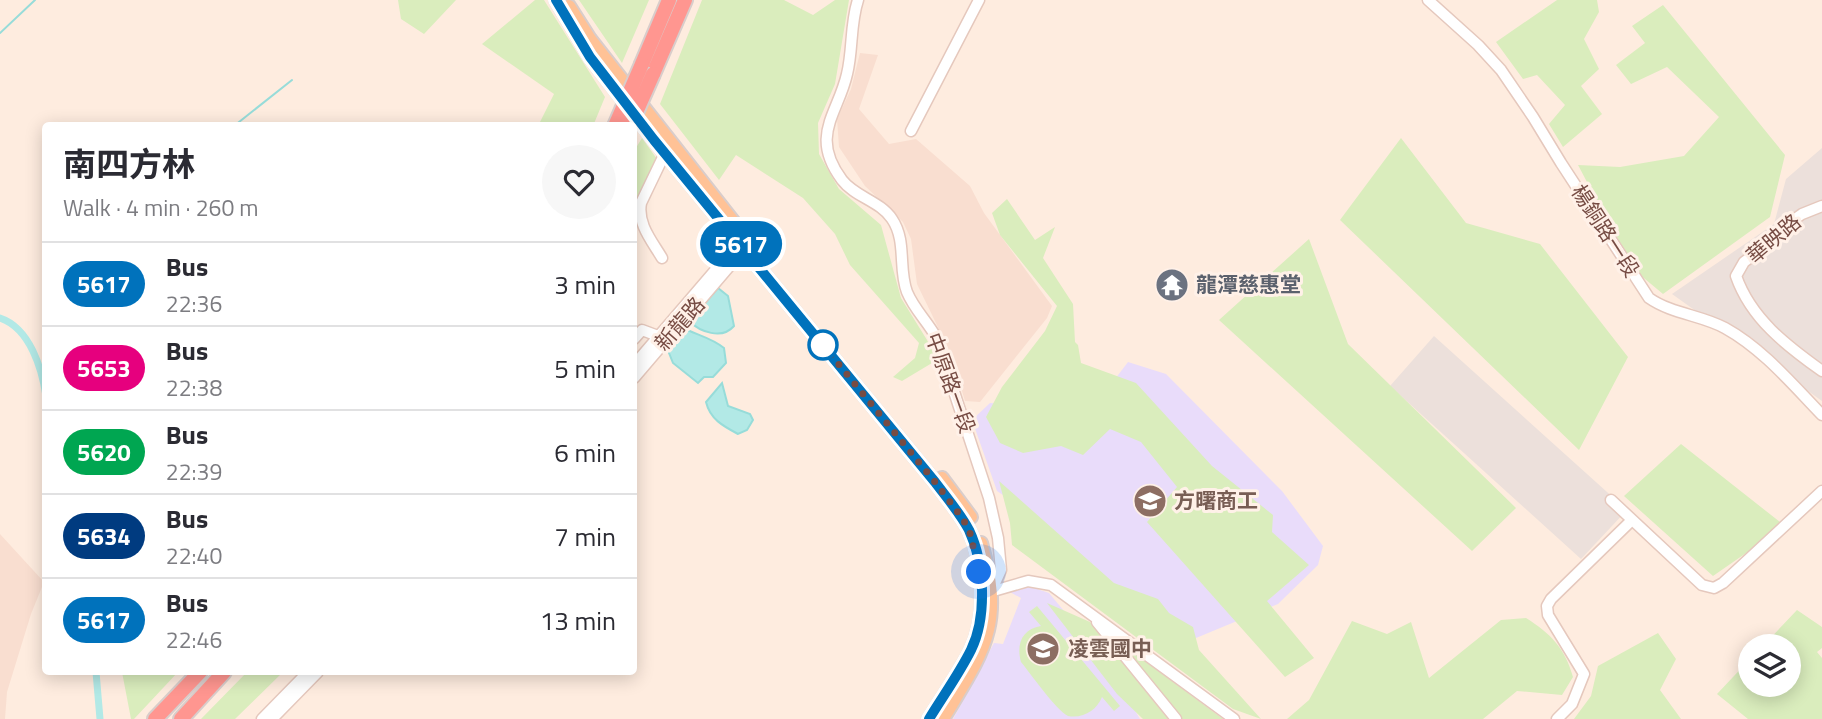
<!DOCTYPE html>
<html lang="en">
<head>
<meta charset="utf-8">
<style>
	body { margin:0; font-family:"Titillium Web","Noto Sans TC",sans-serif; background:#f7f7f7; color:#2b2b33; height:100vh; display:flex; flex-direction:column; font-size:26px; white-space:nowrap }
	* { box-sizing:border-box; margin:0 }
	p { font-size:23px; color:#7c7c81 }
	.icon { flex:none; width:38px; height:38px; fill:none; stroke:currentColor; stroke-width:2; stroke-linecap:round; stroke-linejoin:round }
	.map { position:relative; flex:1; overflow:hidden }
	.drawer { position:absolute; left:42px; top:122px; width:595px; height:553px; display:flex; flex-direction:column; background:#fff; border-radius:7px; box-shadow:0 4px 18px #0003 }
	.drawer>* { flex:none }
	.badge { padding:0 14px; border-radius:23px; font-size:24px; line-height:46px }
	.buttons { position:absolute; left:1738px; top:634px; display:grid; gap:14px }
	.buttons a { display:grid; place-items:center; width:63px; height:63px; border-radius:50%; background:#fff; box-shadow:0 4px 18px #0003; font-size:35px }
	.you { position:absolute; width:35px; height:35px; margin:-18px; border:5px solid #fff; border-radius:50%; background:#1a73e8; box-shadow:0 0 0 10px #1a73e833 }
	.map>.badge { position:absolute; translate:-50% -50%; box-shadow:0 0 0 4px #fff }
	.round { display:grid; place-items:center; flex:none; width:74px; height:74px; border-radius:37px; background:#f7f7f7 }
	.summary { display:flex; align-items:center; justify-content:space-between; height:119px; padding:0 21px }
	h1 { font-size:33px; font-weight:700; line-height:52px }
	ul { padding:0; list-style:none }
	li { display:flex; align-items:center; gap:21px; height:84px; padding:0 21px; border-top:2px solid #e1e1e2 }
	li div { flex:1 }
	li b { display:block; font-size:26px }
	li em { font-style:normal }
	li .badge { min-width:77px; font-weight:700; text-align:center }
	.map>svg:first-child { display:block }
	.residential { fill:#f9ded0 }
	.industrial { fill:#ece0db }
	.education { fill:#e9dcfa }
	.green { fill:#daedbd }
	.water { fill:#b2e9e6; stroke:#97dcd9; stroke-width:2 }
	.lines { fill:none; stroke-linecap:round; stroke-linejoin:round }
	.stream { stroke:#97dcd9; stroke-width:2 }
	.canal { stroke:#b2e9e6; stroke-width:7 }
	.minor-casing { stroke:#e5c8bd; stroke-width:13 }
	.major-casing { stroke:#d9cdcb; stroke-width:16 }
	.highway-casing { stroke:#d9cdcb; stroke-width:18 }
	.minor { stroke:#fff; stroke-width:10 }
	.major { stroke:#ffc296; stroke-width:12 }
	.highway { stroke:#ff9690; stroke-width:14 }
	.highway-bridge-casing { stroke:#d9cdcb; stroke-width:18; stroke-linecap:butt }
	.highway-bridge { stroke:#ff9690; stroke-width:14 }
	.line-casing { stroke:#fff; stroke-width:16 }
	.line { stroke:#0072bc; stroke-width:10 }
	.walk { stroke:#774c44; stroke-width:7; stroke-dasharray:0 12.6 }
	.stop-dot { fill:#fff; stroke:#0072bc; stroke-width:3.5 }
	.labels { text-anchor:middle; stroke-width:6; stroke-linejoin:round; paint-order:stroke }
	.street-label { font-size:21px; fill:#774c44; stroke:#fff1e8 }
	.worship-label { font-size:21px; font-weight:bold; fill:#5b616d; stroke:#fff1e8; text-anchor:start }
	.education-label { font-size:21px; font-weight:bold; fill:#785e54; stroke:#fff1e8; text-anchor:start }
</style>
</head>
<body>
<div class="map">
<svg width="1822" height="719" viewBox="0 0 1822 719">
	<rect width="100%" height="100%" fill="#feecdf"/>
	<path class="residential" d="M860,53L878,55L859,109L889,144L916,139L970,186L984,213L1052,306L1047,318L980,402L965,401L951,354L917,284L911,239L903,222L865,186L839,147L837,119L851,89Z
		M0,534L44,582L31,614L7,692L5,719H0Z"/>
	<path class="industrial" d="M1822,148V401L1672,294L1774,224L1786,179Z
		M1434,336L1627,510L1581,559L1390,386Z"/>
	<path class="education" d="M1128,362L1166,374L1282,491L1323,546L1318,565L1278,604L1196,638L1132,612L1025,510L997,491L972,420L990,403L1020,405L1084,420Z
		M1028,586L1049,593L1105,660L1140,719H953L994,643L1003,644L1021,598L1008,591Z"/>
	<path class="green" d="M398,0H456L424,34L401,19Z
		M535,0H544L605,97L593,126H538L554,94L482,44Z
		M579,0H649L622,63Z
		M702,0H784L813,15L835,0H849L835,84L818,123L819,154L839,189L881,225L901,298L927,340L937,360L902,381L893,377L915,358L919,343L850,265L835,234L803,198L736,155L719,180L660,104Z
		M1557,0H1597L1599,12L1584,39L1599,69L1581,86L1602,114L1563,147L1549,124L1565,105L1537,75L1523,79L1496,42Z
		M1663,5L1785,155L1770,217L1663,294L1633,269L1578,165L1620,167L1684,156L1719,117L1667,67L1631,84L1616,65L1645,43L1632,26Z
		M642,138L657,159L634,216V151Z
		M1401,138L1466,223L1540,244L1628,357L1579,450L1340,220Z
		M1007,199L1035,240L1055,227L1043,258L1073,304L1075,342L1078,345L1081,363L1136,383L1212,466L1273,515L1272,532L1309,565L1267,601L1314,658L1285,677L1147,522L1177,487L1141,442L1110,429L1083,455L1061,446L1023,453L1000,443L986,417L1002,387L1045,331L1057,306L1000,235L992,213Z
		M1309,239L1348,344L1516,508L1472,551L1219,320Z
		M1681,444L1785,526L1713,576L1624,496Z
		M999,481L1114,583L1158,599L1169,613L1193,627L1199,650L1261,719L1233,709L1012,545L1010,523Z
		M1047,603L1090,622L1168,719H1143L1117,694Z
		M1037,606L1120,706L1114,711L1102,697C1097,710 1083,719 1068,716C1056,710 1031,674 1021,662C1016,644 1022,629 1041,626L1029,612Z
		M1797,610L1822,627V648L1817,652L1822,658V719H1748L1717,694L1750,659V684H1788V646H1763Z
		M1526,618C1550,633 1565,648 1573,677L1562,695L1517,691L1483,719H1287L1309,700L1352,621L1387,634L1411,622L1429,678L1501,620Z
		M1658,633L1676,659L1660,690L1681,719H1574L1591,696L1598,666Z
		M1118,636L1134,653L1223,719H1182L1113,640Z
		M122,672H178L134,719H131Z
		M247,672H283L235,719H201Z"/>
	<path class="water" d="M718,288L728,296L734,326C722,340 700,332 689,321Z
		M683,328C697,335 712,338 724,348L726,363L713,377H704L698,383L673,363L667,348Z
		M722,383L728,406L750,414L753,420L747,430L738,434C723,426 710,419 706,402Z"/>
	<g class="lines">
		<path class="stream" d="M0,33L35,0
			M234,126L292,80
			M44,382H46"/>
		<path class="canal" d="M0,318C30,328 42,369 46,396
			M96,672L100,719"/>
		<defs>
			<path id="minor" d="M858,0C850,24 853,50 847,74C838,114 809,136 842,180C855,197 880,201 892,219C907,241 898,269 907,292C914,309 927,321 936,337L989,498L998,538L1001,570L991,592
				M1428,0L1478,45L1501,70L1533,117L1561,163L1649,298C1672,314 1701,315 1725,328C1763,349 1792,384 1822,415
				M911,131L979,0
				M1822,206L1802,214L1789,223L1782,234L1744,262L1736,276C1751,319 1787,346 1822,371
				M662,258C652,241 637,224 641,203L665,153
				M634,339L642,330L658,336
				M634,365L742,239
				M634,378L745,248V244
				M1611,500L1702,585L1714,588L1723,583L1822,491
				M990,592L1028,581L1051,585L1234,719
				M1097,622L1176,719
				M262,719L308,672
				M272,719L318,672
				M1557,719L1572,704L1584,674L1548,615L1547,606L1551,599L1632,520"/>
			<path id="major" d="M556,0L590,57L654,140L935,482C947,498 960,513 969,530C985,564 987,617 971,650C959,674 943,696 929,719
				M569,6L590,39L751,244
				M942,478L971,517
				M943,719C984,650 1005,626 981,543"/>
			<path id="highway" d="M642,64L669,0
				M653,74L685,0
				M155,719L200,672
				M181,719L224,672"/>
		</defs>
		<use href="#minor" class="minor-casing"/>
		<use href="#major" class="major-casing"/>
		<use href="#highway" class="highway-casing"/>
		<use href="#minor" class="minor"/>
		<use href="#major" class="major"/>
		<use href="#highway" class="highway"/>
		<defs>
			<path id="highway-bridge" d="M615,126L642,64
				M630,126L653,74"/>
		</defs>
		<use href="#highway-bridge" class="highway-bridge-casing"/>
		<use href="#highway-bridge" class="highway-bridge"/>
	</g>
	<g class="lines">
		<defs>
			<path id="line" d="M556,0L590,57L654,140L935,482C947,498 960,513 969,530C985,564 987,617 971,650C959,674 943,696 929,719"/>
		</defs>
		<use href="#line" class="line-casing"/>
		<use href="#line" class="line"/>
		<path class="walk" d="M823,345L935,482L963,519L970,533L979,572"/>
	</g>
	<defs>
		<symbol id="temple-disc" viewBox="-11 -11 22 22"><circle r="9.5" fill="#6b7280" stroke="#fff1e8"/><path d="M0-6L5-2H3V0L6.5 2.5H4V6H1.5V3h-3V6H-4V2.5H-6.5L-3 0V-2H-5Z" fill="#fff"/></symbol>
		<symbol id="school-disc" viewBox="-11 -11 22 22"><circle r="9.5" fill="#8d6e63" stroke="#fff1e8"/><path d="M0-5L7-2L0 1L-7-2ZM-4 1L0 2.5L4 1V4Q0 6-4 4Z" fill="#fff"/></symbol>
	</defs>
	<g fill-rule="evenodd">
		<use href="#temple-disc" x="1153" y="266" width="38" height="38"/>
		<use href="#school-disc" x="1131" y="482" width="38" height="38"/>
		<use href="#school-disc" x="1024" y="630" width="38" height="38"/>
	</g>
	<circle class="stop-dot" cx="823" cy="345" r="14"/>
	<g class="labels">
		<g class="street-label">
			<text transform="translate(1605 231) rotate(57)" y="7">楊銅路一段</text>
			<text transform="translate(1774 239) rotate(-40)" y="7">華映路</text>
			<text transform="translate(680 324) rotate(-49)" y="7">新龍路</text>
			<text transform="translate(950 383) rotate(70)" y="7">中原路一段</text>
		</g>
		<g class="worship-label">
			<text x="1196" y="292">龍潭慈惠堂</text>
		</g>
		<g class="education-label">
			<text x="1174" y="508">方曙商工</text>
			<text x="1068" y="656">凌雲國中</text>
		</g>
	</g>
</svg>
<div class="buttons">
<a><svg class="icon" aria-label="layers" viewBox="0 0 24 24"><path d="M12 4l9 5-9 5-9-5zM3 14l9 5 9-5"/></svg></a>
</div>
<div class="you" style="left:979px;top:572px"></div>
<b class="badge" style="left:741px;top:244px;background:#0072bc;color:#fff">5617</b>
<section class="drawer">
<div class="summary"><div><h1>南四方林</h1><p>Walk · 4 min · 260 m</p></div><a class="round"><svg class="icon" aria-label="heart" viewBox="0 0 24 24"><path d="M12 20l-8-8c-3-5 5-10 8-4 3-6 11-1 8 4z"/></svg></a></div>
<ul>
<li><span class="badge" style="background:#0072bc;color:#fff">5617</span><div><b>Bus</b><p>22:36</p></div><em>3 min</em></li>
<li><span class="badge" style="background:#e6007e;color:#fff">5653</span><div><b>Bus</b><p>22:38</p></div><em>5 min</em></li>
<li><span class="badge" style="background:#00a651;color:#fff">5620</span><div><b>Bus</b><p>22:39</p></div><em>6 min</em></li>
<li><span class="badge" style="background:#003b80;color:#fff">5634</span><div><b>Bus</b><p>22:40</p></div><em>7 min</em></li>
<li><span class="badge" style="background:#0072bc;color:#fff">5617</span><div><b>Bus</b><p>22:46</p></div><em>13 min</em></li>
</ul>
</section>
</div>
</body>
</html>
